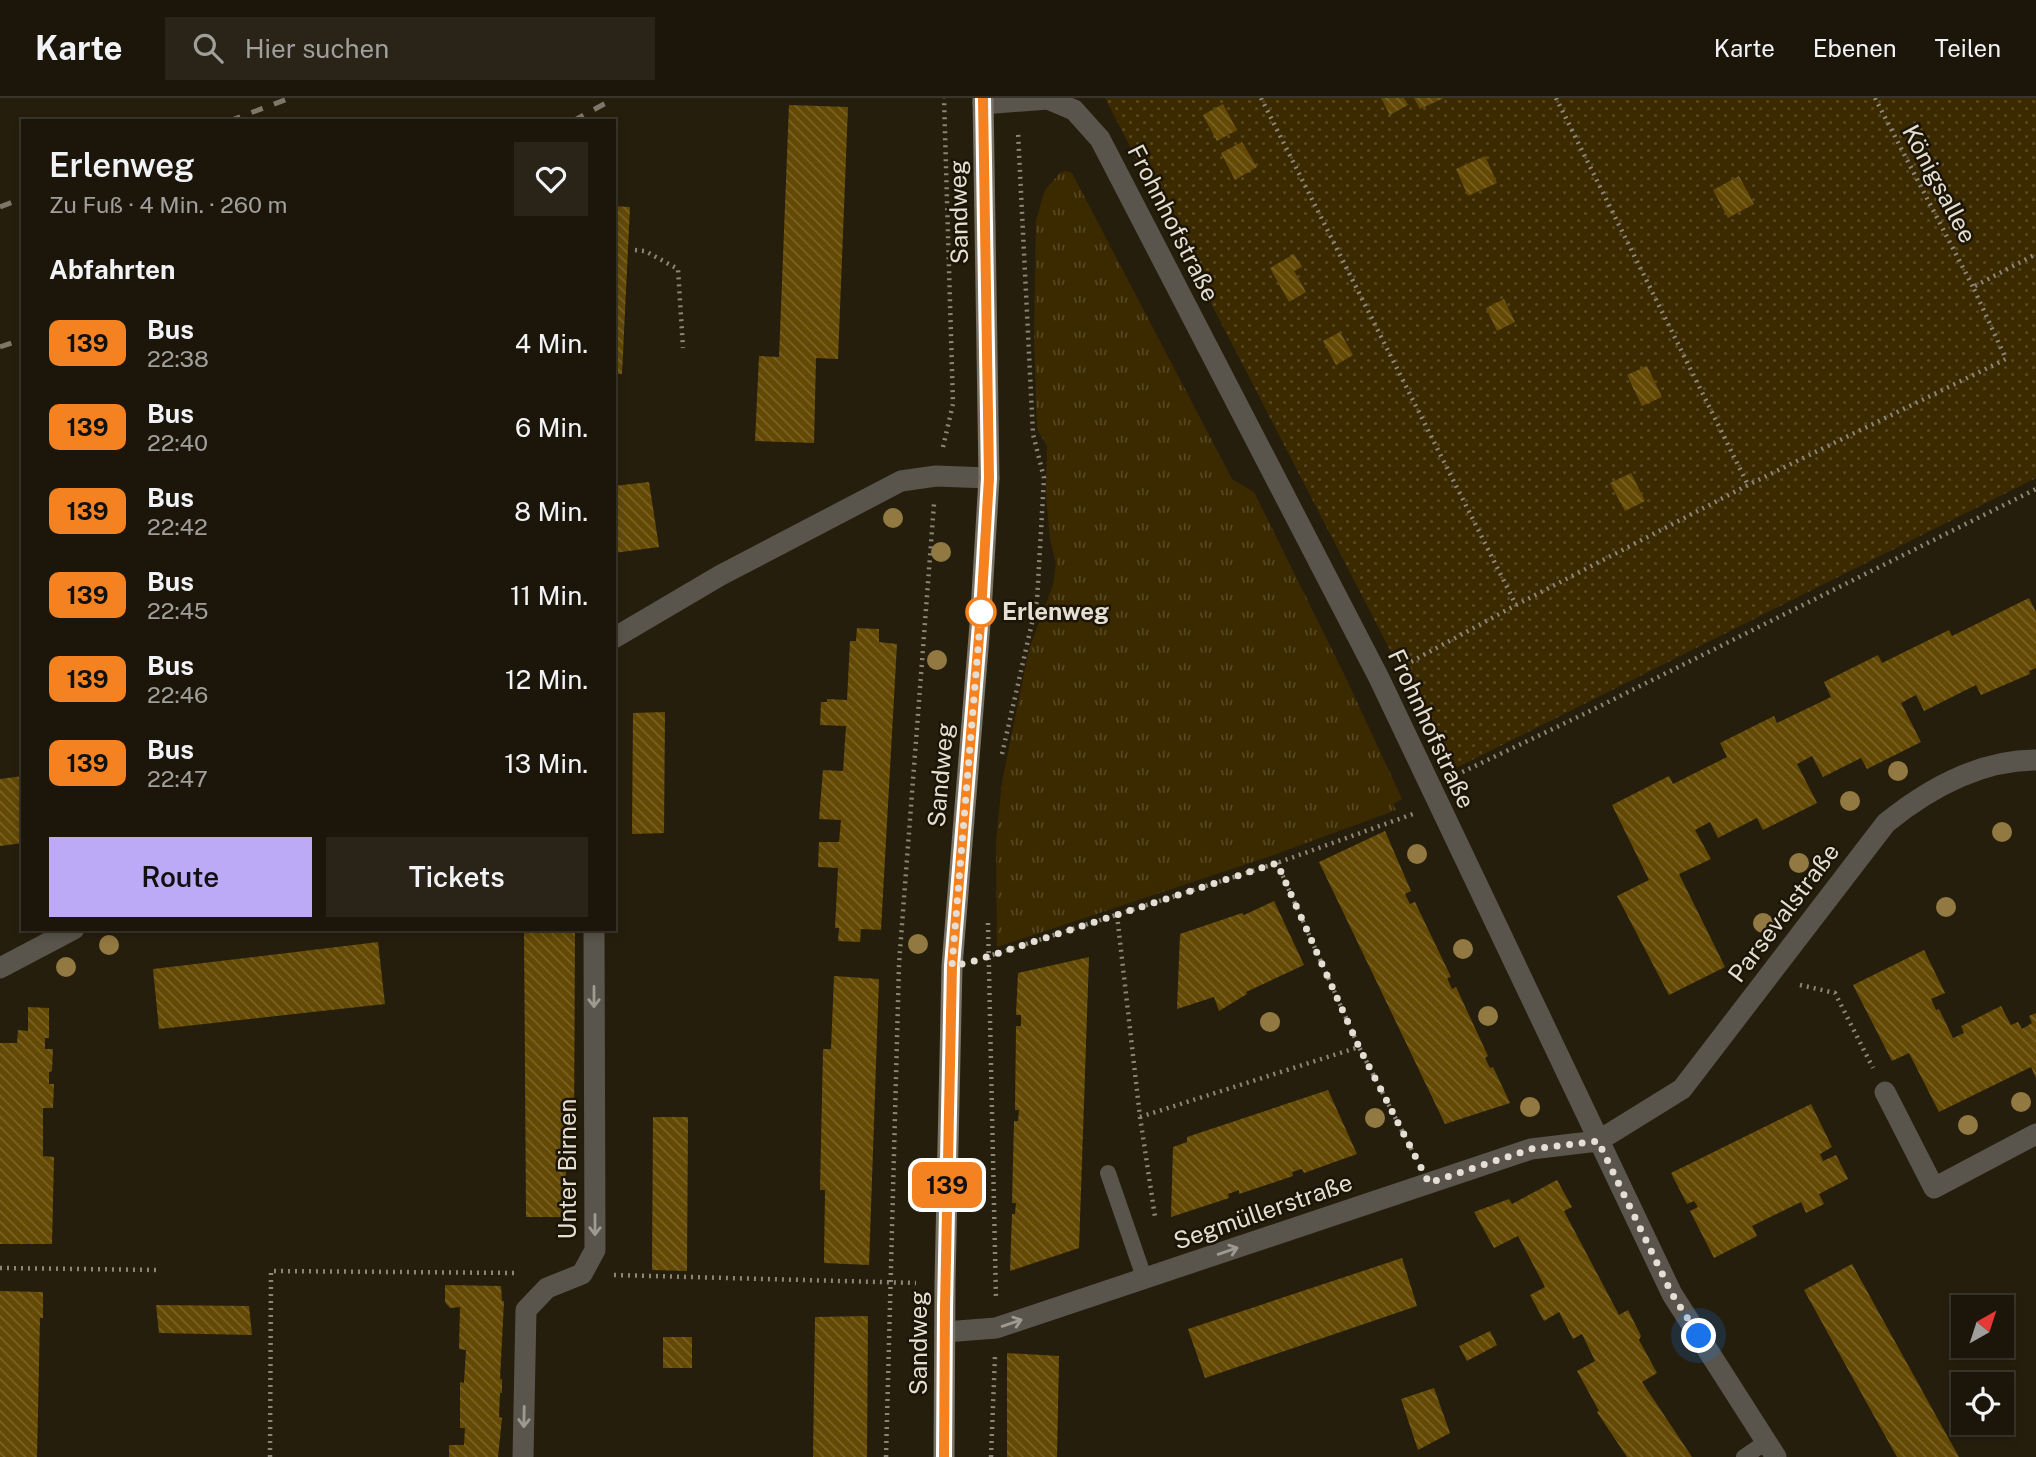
<!DOCTYPE html>
<html lang="de">
<head>
<meta charset="utf-8">
<style>
	body { margin:0; font-family:"Public Sans",sans-serif; background:#292318; color:#f1f3f6; height:100vh; display:flex; flex-direction:column; font-size:26px; white-space:nowrap }
	* { box-sizing:border-box; margin:0 }
	p { font-size:23px; color:#a09f9c }
	.icon { flex:none; width:38px; height:38px; fill:none; stroke:currentColor; stroke-width:2; stroke-linecap:round; stroke-linejoin:round }
	.map { position:relative; flex:1; overflow:hidden }
	.panel { position:absolute; left:21px; top:21px; width:595px; height:812px; display:flex; flex-direction:column; background:#1c160a; border-radius:0px; box-shadow:0 4px 10px #0003,0 0 0 2px #3a352b }
	.panel>* { flex:none }
	.badge { padding:0 14px; border-radius:10px; font-size:24px; line-height:46px }
	.needle { width:46px; rotate:39deg }
	.tools { position:absolute; left:1951px; top:1197px; display:grid; gap:14px }
	.tools a { display:grid; place-items:center; width:63px; height:63px; border-radius:0px; background:#1c160a; box-shadow:0 4px 10px #0003,0 0 0 2px #3a352b; font-size:35px }
	.you { position:absolute; width:35px; height:35px; margin:-18px; border:5px solid #fff; border-radius:50%; background:#1a73e8; box-shadow:0 0 0 10px #1a73e833 }
	.map>.badge { position:absolute; translate:-50% -50%; box-shadow:0 0 0 4px #fff }
	h2 { padding:0 28px; font-size:26px; line-height:63px }
	.round { display:grid; place-items:center; flex:none; width:74px; height:74px; border-radius:0px; background:#292318 }
	.summary { display:flex; align-items:center; justify-content:space-between; height:119px; padding:0 28px }
	h1 { font-size:33px; font-weight:600; line-height:52px }
	.cta { display:flex; gap:14px; margin-top:auto; padding:14px 28px }
	.cta a { flex:1; height:80px; border-radius:0px; background:#bcaaf6; color:#111; font-size:28px; font-weight:600; line-height:80px; text-align:center }
	.cta a+a { background:#292318; color:#f1f3f6 }
	ul { padding:0; list-style:none }
	li { display:flex; align-items:center; gap:21px; height:84px; padding:0 28px }
	li div { flex:1 }
	li b { display:block; font-size:26px }
	li em { font-style:normal }
	li .badge { min-width:77px; font-weight:700; text-align:center }
	header { display:flex; align-items:center; gap:42px; box-sizing:border-box; height:98px; padding:0 35px; background:#1c160a; border-bottom:2px solid #3a352b }
	header strong { font-size:33px }
	nav { display:flex; gap:38px; margin-inline-start:auto; font-size:24px }
	.search { width:490px; height:63px; background:#292318; display:flex; align-items:center; gap:18px; box-sizing:border-box; padding:0 24px; border-radius:0px; color:#a09f9c; font-size:26px }
	.map>svg:first-child { display:block }
	.grass { fill:url(#grass-tufts) }
	.garden { fill:url(#garden-dots) }
	.building { fill:url(#building-back-hatch) }
	.lines { fill:none; stroke-linecap:round; stroke-linejoin:round }
	.path { stroke:#8c8578; stroke-width:4.5; stroke-dasharray:2 5; stroke-linecap:butt }
	.lane { stroke:#59554c; stroke-width:16 }
	.street { stroke:#59554c; stroke-width:21 }
	.secondary { stroke:#797366; stroke-width:21 }
	.rail { stroke:#7e7769; stroke-width:5; stroke-dasharray:12 12; stroke-linecap:butt }
	.tree { fill:#927942 }
	.oneway { stroke:#9e9a90 }
	.line-casing { stroke:#fff; stroke-width:16 }
	.line { stroke:#f58220; stroke-width:10 }
	.walk { stroke:#e4ded4; stroke-width:7; stroke-dasharray:0 12.6 }
	.stop-dot { fill:#fff; stroke:#f58220; stroke-width:3.5 }
	.labels { text-anchor:middle; stroke-width:5; stroke-linejoin:round; paint-order:stroke }
	.street-label { font-size:24px; fill:#e4ded4; stroke:#1c1505 }
	.stop-label { font-size:24px; font-weight:bold; fill:#e4ded4; stroke:#1c1505; text-anchor:start }
</style>
</head>
<body>
<header>
<strong>Karte</strong>
<div class="search"><svg class="icon" aria-label="search" viewBox="0 0 24 24"><circle cx="10" cy="10" r="6"/><path d="M15 15l6 6"/></svg>Hier suchen</div>
<nav><a>Karte</a><a>Ebenen</a><a>Teilen</a></nav>
</header>
<div class="map">
<svg width="2036" height="1359" viewBox="0 0 2036 1359">
	<defs>
		<pattern id="grass-tufts" width="24" height="20" patternUnits="userSpaceOnUse" patternTransform="scale(1.75)"><rect width="24" height="20" fill="#3b2900"/><path d="M3 7l-1-3M5 7V3M7 7l1-3M15 17l-1-3M17 17v-4M19 17l1-3" fill="none" stroke="#574824"/></pattern>
		<pattern id="garden-dots" width="8" height="8" patternUnits="userSpaceOnUse" patternTransform="scale(1.75)"><rect width="8" height="8" fill="#3b2900"/><path d="M2 2h.1M6 6h.1" fill="none" stroke="#574824" stroke-width="1.8" stroke-linecap="round"/></pattern>
		<pattern id="building-back-hatch" width="6" height="6" patternUnits="userSpaceOnUse" patternTransform="scale(1.75)"><rect width="6" height="6" fill="#634904"/><path d="M-1 5l2 2M0 0l6 6M5-1l2 2" fill="none" stroke="#796328"/></pattern>
	</defs>
	<rect width="100%" height="100%" fill="#261e0d"/>
	<path class="grass" d="M1065,73L1072,75L1232,381L1254,394L1345,578L1402,701L1393,706L1396,712L1271,758L997,849L996,742L1002,684L1029,551L1053,487L1056,466L1050,441L1046,398L1047,348L1037,331L1034,243L1036,122L1045,92L1060,75Z"/>
	<path class="garden" d="M1105,0H2036V380L1452,672Z"/>
	<path class="building" d="M1381,0H1404L1408,7L1390,17Z
		M1414,0H1444L1420,11Z
		M1223,6L1237,32L1217,43L1203,17Z
		M789,7L848,9L838,261L816,260L814,345L755,343L759,258L779,259Z
		M1242,44L1257,69L1235,82L1221,55Z
		M1485,58L1497,85L1468,98L1456,71Z
		M1739,78L1754,106L1728,120L1713,92Z
		M614,108L630,109L622,276H614Z
		M1294,156L1302,169L1294,173L1306,194L1289,204L1270,170Z
		M1504,201L1515,224L1497,233L1486,210Z
		M1340,234L1353,257L1336,267L1323,243Z
		M1647,268L1662,299L1642,308L1627,277Z
		M1631,375L1645,403L1625,413L1610,385Z
		M649,384L659,449L614,455V388Z
		M2029,500L2036,514V570L2029,573L2030,576L1981,597L1976,587L1924,613L1916,597L1901,605L1921,644L1867,671L1861,660L1823,679L1812,658L1797,666L1817,705L1763,732L1757,720L1718,740L1710,724L1695,732L1711,761L1679,776L1725,869L1669,897L1617,798L1649,782L1612,707L1669,678L1673,686L1727,659L1720,645L1774,618L1777,625L1831,599L1824,584L1878,557L1882,565L1949,532L1952,538Z
		M857,530L879,531V544L897,546L881,832L861,831L860,844L838,843L839,830H835L838,770L818,769L819,744H839L841,722L819,721L823,672L843,673L846,628L820,627L821,604H827V601L847,602L850,543H856Z
		M665,614L664,735L632,736L633,615Z
		M23,678V745L0,748V681Z
		M1385,733L1411,793L1405,796L1410,806L1415,804L1451,879L1447,880L1452,891L1456,889L1488,958L1485,960L1490,970L1493,969L1510,1005L1445,1026L1319,764Z
		M1274,803L1304,867L1246,894L1247,896L1219,913L1214,899L1177,911L1180,836L1242,815L1244,817Z
		M377,831H409V834L377,835Z
		M524,831H575L574,1031H567L565,1119H526Z
		M378,844L385,906L159,931L153,871Z
		M1924,852L1945,895L1931,901L1936,912L1939,911L1953,940L1964,935L1961,928L2001,908L2011,927L2018,924L2022,931L2032,925L2029,918L2036,915V980L2031,969L1939,1014L1909,955L1892,963L1853,887Z
		M1089,859L1079,1150L1010,1173L1012,1116H1015L1016,1105H1012L1014,1023H1018L1019,1012H1015L1016,928H1021V917H1016L1018,875Z
		M834,878L879,881L869,1167L824,1165L825,1092H820L823,951H831Z
		M28,909L49,910V940H45V951H53L52,973L49,974V986H54L53,1010H43V1058L54,1059L52,1146H0V945H17L18,932L28,933Z
		M1328,992L1357,1056L1304,1075L1302,1071L1292,1074L1293,1078L1239,1096V1092L1228,1096L1229,1100L1171,1119L1173,1049L1187,1044V1039Z
		M1811,1006L1832,1049L1820,1056L1823,1063L1836,1057L1848,1081L1819,1096L1824,1106L1806,1115L1801,1104L1752,1128L1757,1138L1714,1160L1690,1113L1698,1109L1694,1103L1687,1106L1671,1075Z
		M653,1019H688L687,1173L652,1172Z
		M1557,1082L1572,1109L1564,1113L1619,1217L1628,1212L1641,1238L1639,1242L1657,1275L1642,1284L1692,1359H1627L1597,1314L1599,1313L1577,1273L1595,1263L1582,1236L1573,1241L1559,1214L1544,1223L1530,1197L1545,1189L1518,1138L1494,1150L1474,1114L1509,1101L1512,1106Z
		M1402,1160L1417,1208L1205,1280L1188,1231Z
		M1852,1166L1945,1334L1959,1359H1897L1850,1275L1804,1192Z
		M445,1187L501,1188L502,1203H504L500,1281H502V1295H500L499,1319L502,1320L498,1359H449V1347H464L465,1330H460V1284L464,1285L466,1252L459,1251L460,1209L450,1210L445,1204Z
		M0,1193L43,1194V1220H40L37,1359H0Z
		M156,1207L249,1208L252,1237L159,1235Z
		M868,1218L867,1359H813L815,1219Z
		M1490,1233L1497,1247L1467,1263L1459,1248Z
		M663,1239H692V1270H663Z
		M1007,1255L1059,1258L1057,1359H1007Z
		M1434,1290L1450,1335L1418,1352L1401,1301Z"/>
	<g class="lines">
		<path class="path" d="M1261,0L1516,507
			M1556,0L1748,387
			M1875,0L1973,189
			M635,152L645,153L678,171L683,250
			M943,349L953,306L944,0
			M1405,567L1516,507L1748,387L2006,261L1973,189L2036,156
			M1002,656L1037,503L1044,380L1033,336L1018,34
			M1456,677L1582,617L2036,391
			M1277,765L1359,949L1416,1060
			M1117,817L1140,1019L1155,1119
			M988,825L996,1201
			M986,859L1277,765L1413,716
			M1800,887L1835,895L1873,970
			M1140,1019L1359,949
			M0,1170L157,1172
			M614,1177L916,1185
			M270,1359L271,1173L518,1175
			M886,1359L899,866L934,406
			M991,1359L995,1258"/>
		<path class="lane" d="M1108,1075L1145,1182
			M1744,1359L1766,1344"/>
		<path class="street" d="M983,6L1048,1L1074,12L1100,41L1379,580L1672,1196L1776,1359
			M614,540L721,477L901,383L936,378L989,380
			M0,870L74,831
			M1885,994L1934,1090L2036,1036
			M945,1234L996,1230L1531,1051L1598,1043L1682,991L1886,725C1928,691 1980,662 2036,662
			M523,1359L526,1212L547,1190L582,1176L595,1152L594,831"/>
		<path class="secondary" d="M944,1359L945,1185L952,868L981,514L989,380L983,0"/>
		<path class="rail" d="M229,23L290,0
			M573,23L615,0
			M0,109L23,100
			M0,249L23,241"/>
	</g>
	<g class="tree">
		<circle cx="893" cy="420" r="10"/>
		<circle cx="941" cy="454" r="10"/>
		<circle cx="937" cy="562" r="10"/>
		<circle cx="1898" cy="673" r="10"/>
		<circle cx="1850" cy="703" r="10"/>
		<circle cx="2002" cy="734" r="10"/>
		<circle cx="1417" cy="756" r="10"/>
		<circle cx="1799" cy="765" r="10"/>
		<circle cx="1946" cy="809" r="10"/>
		<circle cx="1763" cy="825" r="10"/>
		<circle cx="918" cy="846" r="10"/>
		<circle cx="109" cy="847" r="10"/>
		<circle cx="1463" cy="851" r="10"/>
		<circle cx="66" cy="869" r="10"/>
		<circle cx="1488" cy="918" r="10"/>
		<circle cx="1270" cy="924" r="10"/>
		<circle cx="2021" cy="1004" r="10"/>
		<circle cx="1530" cy="1009" r="10"/>
		<circle cx="1375" cy="1020" r="10"/>
		<circle cx="1968" cy="1027" r="10"/>
	</g>
	<defs><path id="oneway-shaft" d="M-6 0H5M1.5-3L5.5 0L1.5 3" fill="none" stroke-width="1.6" stroke-linecap="round" stroke-linejoin="round" transform="scale(1.75)"/></defs>
	<g class="oneway">
		<use href="#oneway-shaft" transform="translate(594 899) rotate(90)"/>
		<use href="#oneway-shaft" transform="translate(595 1127) rotate(90)"/>
		<use href="#oneway-shaft" transform="translate(1228 1153) rotate(-19)"/>
		<use href="#oneway-shaft" transform="translate(1012 1225) rotate(-19)"/>
		<use href="#oneway-shaft" transform="translate(524 1319) rotate(91)"/>
	</g>
	<g class="lines">
		<defs>
			<path id="line" d="M944,1359L945,1210L952,868L981,514L989,380L983,0"/>
		</defs>
		<use href="#line" class="line-casing"/>
		<use href="#line" class="line"/>
		<path class="walk" d="M981,514L952,868L971,864L1277,765L1359,949L1429,1085L1531,1051L1598,1043L1672,1196L1699,1238"/>
	</g>
	<circle class="stop-dot" cx="981" cy="514" r="14"/>
	<g class="labels">
		<g class="street-label">
			<text transform="translate(1939 86) rotate(62)" y="8">Königsallee</text>
			<text transform="translate(959 114) rotate(-91)" y="8">Sandweg</text>
			<text transform="translate(1173 125) rotate(63)" y="8">Frohnhofstraße</text>
			<text transform="translate(1431 631) rotate(65)" y="8">Frohnhofstraße</text>
			<text transform="translate(941 677) rotate(-85)" y="8">Sandweg</text>
			<text transform="translate(1784 815) rotate(-53)" y="8">Parsevalstraße</text>
			<text transform="translate(568 1071) rotate(-90)" y="8">Unter Birnen</text>
			<text transform="translate(1263 1114) rotate(-19)" y="8">Segmüllerstraße</text>
			<text transform="translate(919 1245) rotate(-90)" y="8">Sandweg</text>
		</g>
		<g class="stop-label">
			<text x="1002" y="522">Erlenweg</text>
		</g>
	</g>
</svg>
<div class="tools">
<a><svg class="needle" viewBox="-14 -14 28 28"><path d="M0-13l5 13h-10z" fill="#e53935"/><path d="M0 13l5-13h-10z" fill="#a09f9c"/></svg></a>
<a><svg class="icon" aria-label="locate" viewBox="0 0 24 24"><circle cx="12" cy="12" r="6"/><path d="M12 2v4M12 18v4M2 12h4M18 12h4"/></svg></a>
</div>
<div class="you" style="left:1699px;top:1238px"></div>
<b class="badge" style="left:947px;top:1087px;background:#f58220;color:#111">139</b>
<section class="panel">
<div class="summary"><div><h1>Erlenweg</h1><p>Zu Fuß · 4 Min. · 260 m</p></div><a class="round"><svg class="icon" aria-label="heart" viewBox="0 0 24 24"><path d="M12 20l-8-8c-3-5 5-10 8-4 3-6 11-1 8 4z"/></svg></a></div>
<h2>Abfahrten</h2>
<ul>
<li><span class="badge" style="background:#f58220;color:#111">139</span><div><b>Bus</b><p>22:38</p></div><em>4 Min.</em></li>
<li><span class="badge" style="background:#f58220;color:#111">139</span><div><b>Bus</b><p>22:40</p></div><em>6 Min.</em></li>
<li><span class="badge" style="background:#f58220;color:#111">139</span><div><b>Bus</b><p>22:42</p></div><em>8 Min.</em></li>
<li><span class="badge" style="background:#f58220;color:#111">139</span><div><b>Bus</b><p>22:45</p></div><em>11 Min.</em></li>
<li><span class="badge" style="background:#f58220;color:#111">139</span><div><b>Bus</b><p>22:46</p></div><em>12 Min.</em></li>
<li><span class="badge" style="background:#f58220;color:#111">139</span><div><b>Bus</b><p>22:47</p></div><em>13 Min.</em></li>
</ul>
<div class="cta"><a>Route</a><a>Tickets</a></div>
</section>
</div>
</body>
</html>
